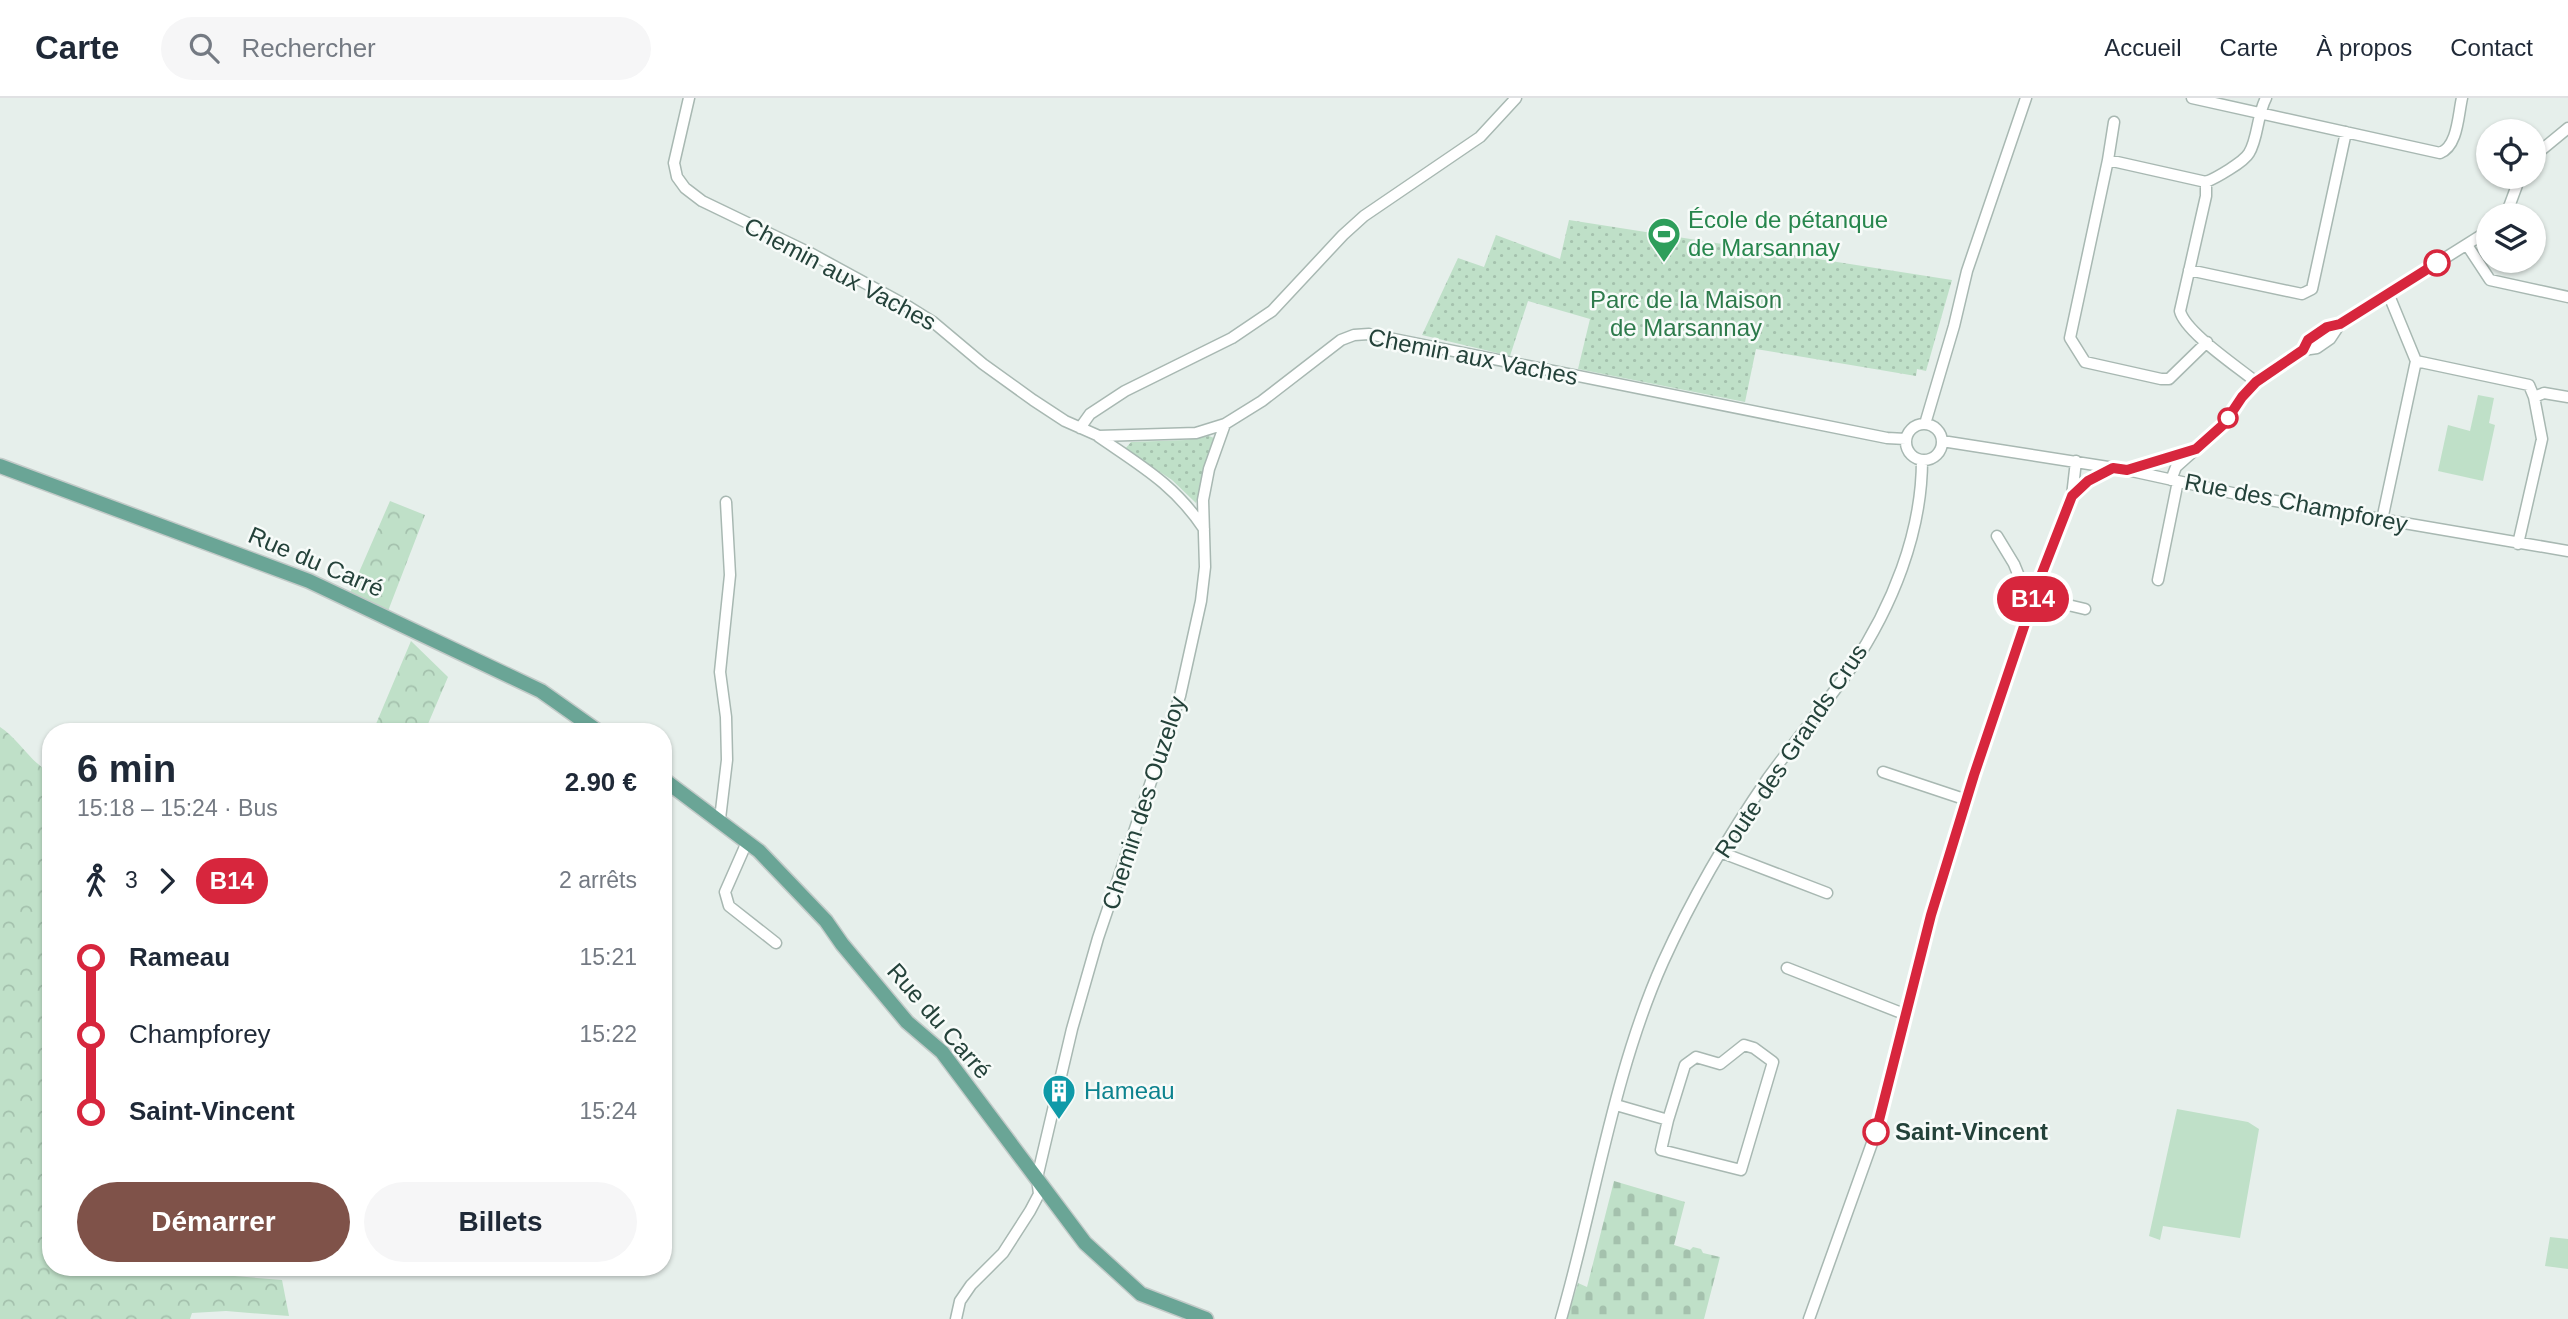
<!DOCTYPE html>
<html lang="fr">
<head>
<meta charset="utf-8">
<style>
	body { margin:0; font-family:Helvetica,sans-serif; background:#f6f6f7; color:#1f2937; height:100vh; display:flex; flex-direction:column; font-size:26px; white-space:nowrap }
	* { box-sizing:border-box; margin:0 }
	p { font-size:23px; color:#747a83 }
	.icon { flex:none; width:38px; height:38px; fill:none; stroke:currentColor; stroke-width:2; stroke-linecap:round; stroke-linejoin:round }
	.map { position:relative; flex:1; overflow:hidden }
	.drawer { position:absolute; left:42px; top:625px; width:630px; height:553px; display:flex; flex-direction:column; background:#fff; border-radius:28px; box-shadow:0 2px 5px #0004 }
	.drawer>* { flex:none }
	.badge { padding:0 14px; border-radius:23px; font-size:24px; line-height:46px }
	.buttons { position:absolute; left:2476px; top:21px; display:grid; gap:14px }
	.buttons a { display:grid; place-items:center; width:70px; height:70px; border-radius:50%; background:#fff; box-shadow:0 2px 5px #0004; font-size:35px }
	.map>.badge { position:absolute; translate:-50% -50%; box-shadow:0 0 0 4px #fff }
	.legs { display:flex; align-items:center; gap:10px; height:77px; padding:0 35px; font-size:23px }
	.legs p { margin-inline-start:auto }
	.overview { display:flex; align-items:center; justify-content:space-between; height:119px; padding:0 35px }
	h1 { font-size:38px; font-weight:800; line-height:52px }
	.cta { display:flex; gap:14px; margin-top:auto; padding:14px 35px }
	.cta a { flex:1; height:80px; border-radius:42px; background:#7f5249; color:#fff; font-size:28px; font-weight:800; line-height:80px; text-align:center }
	.cta a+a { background:#f6f6f7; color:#1f2937 }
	ul { padding:0 35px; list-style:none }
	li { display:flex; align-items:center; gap:24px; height:77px; font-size:26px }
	li i { display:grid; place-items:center; width:10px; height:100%; margin:0 9px; background:currentColor }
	li i::after { content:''; width:18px; height:18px; margin:-9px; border:5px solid; border-radius:50%; background:#fff }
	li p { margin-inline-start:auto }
	li:first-child i { background:linear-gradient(#0000 50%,currentColor 0) }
	li:last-child i { background:linear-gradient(currentColor 50%,#0000 0) }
	header { display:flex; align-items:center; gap:42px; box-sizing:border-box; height:98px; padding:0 35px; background:#fff; border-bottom:2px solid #e0e1e3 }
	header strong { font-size:33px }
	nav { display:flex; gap:38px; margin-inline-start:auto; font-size:24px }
	.search { width:490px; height:63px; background:#f6f6f7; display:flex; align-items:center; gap:18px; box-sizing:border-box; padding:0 24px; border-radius:38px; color:#747a83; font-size:26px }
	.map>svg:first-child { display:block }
	.grass { fill:#bfe0c8 }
	.forest { fill:url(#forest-crowns) }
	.cemetery { fill:url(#cemetery-stones) }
	.park { fill:url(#park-dots) }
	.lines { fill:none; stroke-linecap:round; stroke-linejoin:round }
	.minor-casing { stroke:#a8b8b2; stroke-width:13 }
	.major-casing { stroke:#c2cac8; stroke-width:17 }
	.minor { stroke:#fff; stroke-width:10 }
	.major { stroke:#6aa596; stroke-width:14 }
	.line-1-casing { stroke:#fff; stroke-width:16 }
	.line-1 { stroke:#d7263d; stroke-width:10 }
	.stop-1-dot { fill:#fff; stroke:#d7263d; stroke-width:3.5 }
	.labels { text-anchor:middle; stroke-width:5; stroke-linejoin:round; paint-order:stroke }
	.leisure-label { font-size:24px; fill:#27864d; stroke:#f7fbf9; text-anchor:start }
	.street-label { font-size:24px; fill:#24423a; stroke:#f7fbf9 }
	.park-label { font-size:24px; fill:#2d7a4b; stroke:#f7fbf9 }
	.culture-label { font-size:24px; fill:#0d838f; stroke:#f7fbf9; text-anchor:start }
	.stop-label { font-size:24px; font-weight:bold; fill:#24423a; stroke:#f7fbf9; text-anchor:start }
</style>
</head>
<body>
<header>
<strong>Carte</strong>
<div class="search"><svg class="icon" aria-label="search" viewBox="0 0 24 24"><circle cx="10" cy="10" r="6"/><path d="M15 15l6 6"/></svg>Rechercher</div>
<nav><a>Accueil</a><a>Carte</a><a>À propos</a><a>Contact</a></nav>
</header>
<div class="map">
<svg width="2568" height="1221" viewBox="0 0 2568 1221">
	<defs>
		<pattern id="forest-crowns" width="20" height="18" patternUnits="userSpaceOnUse" patternTransform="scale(1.75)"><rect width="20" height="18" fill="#bfe0c8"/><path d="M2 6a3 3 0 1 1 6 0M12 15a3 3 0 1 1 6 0" fill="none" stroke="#a4c1ad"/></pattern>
		<pattern id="cemetery-stones" width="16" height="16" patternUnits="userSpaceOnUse" patternTransform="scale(1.75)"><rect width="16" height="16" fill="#bfe0c8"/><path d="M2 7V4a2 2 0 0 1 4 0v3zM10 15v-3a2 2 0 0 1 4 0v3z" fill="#a4c1ad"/></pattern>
		<pattern id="park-dots" width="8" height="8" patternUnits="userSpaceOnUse" patternTransform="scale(1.75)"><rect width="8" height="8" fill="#bfe0c8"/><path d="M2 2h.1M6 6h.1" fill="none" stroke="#a4c1ad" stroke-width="1.8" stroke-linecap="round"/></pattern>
	</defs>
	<rect width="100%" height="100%" fill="#e6efeb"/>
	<path class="grass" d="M2478,297L2494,300L2489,325L2495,327L2483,383L2438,373L2448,327L2470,333Z
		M2177,1011L2248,1024L2259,1031L2240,1140L2163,1128L2160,1142L2149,1138Z
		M2550,1139L2568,1141V1171L2545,1168Z"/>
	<path class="forest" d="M390,403L425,417L388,513L350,495Z
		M411,543L448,579L425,633H373Z
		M0,629C18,640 34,669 51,674V1169H218L222,1177L282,1182L289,1218L226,1213L192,1215L190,1221H0Z"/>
	<path class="cemetery" d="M1614,1083L1685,1104L1674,1147L1690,1152L1693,1149L1701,1151L1703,1155L1720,1159L1704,1221H1567L1578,1185L1587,1189Z"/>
	<path class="park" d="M1569,122L1952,182L1926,273L1917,271L1916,278L1756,251L1745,304L1578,271L1590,221L1528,203L1510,258L1422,237L1458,160L1484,169L1496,137L1560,161Z
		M1209,338L1214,340L1196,405L1172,382L1125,351L1131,344L1185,342Z"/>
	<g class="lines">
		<defs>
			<path id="minor" d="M689,0L674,65L677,79L685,90L702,103L810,155L909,209L933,224L983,266L1033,302L1065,323L1099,338L1196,335L1225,326L1262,303L1341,242L1354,237L1369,236L1887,340L1906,341
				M2192,0L2440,55C2458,48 2458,17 2462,0
				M2534,58L2568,30
				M2108,62L2114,24
				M2206,84L2108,62L2070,240L2085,264L2161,281H2169L2207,244
				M2506,117L2520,79
				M2467,147L2490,182L2568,199
				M2189,172L2302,196L2312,191L2346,34
				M2388,195L2416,263L2529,287L2534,299L2542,341L2518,446
				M2303,252C2311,237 2323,230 2340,226L2488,133
				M2256,284C2238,269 2185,234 2180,213L2206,98V84C2216,80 2244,64 2249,55C2258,41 2257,17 2266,0
				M2534,299L2544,295L2568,299
				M1925,326L1954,228L1967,173L2026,0
				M1906 344a18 18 0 1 1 36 0a18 18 0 1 1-36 0Z
				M1080,330L1090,316L1125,293L1232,240L1272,213L1343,137L1364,118L1480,39L1516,0
				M1099,339C1141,368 1175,387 1204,431
				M1942,343L2127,372L2246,398L2568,453
				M2129,371L2188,354
				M2171,382L2176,369L2224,326L2242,299L2256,284L2303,252L2317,250L2330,241L2340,226
				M2072,398L2088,383L2112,370
				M2382,422L2416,263
				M1997,438L2014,466L2025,493L2034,499L2085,511
				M2158,482L2178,383
				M1883,674L1967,702
				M720,721L727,662L726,619L720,574L730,477L726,404
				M747,744L725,794L729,808L776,845
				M1720,754L1827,795
				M1787,870L1904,916
				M1616,1007L1668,1022L1661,1052L1741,1072L1773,964L1754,950L1744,947L1720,966L1696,959L1685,967L1668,1022
				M956,1221L960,1203L971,1187L1003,1155L1030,1113L1039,1096L1037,1080L1072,931L1098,840L1180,598L1201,503L1205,469L1203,402L1209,371L1225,326
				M1561,1221C1595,1104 1613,976 1663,864C1692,800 1728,738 1768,680C1795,643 1825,607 1851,570C1892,509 1922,435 1922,362
				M1809,1221L1876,1034L1931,817L1974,677L2042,475L2072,398L2076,363"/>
			<path id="major" d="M0,368L309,483L541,593L599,634
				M663,681L759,753L826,823L842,846L907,924L942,954L1085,1145L1141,1196L1206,1221"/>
		</defs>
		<use href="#minor" class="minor-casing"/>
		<use href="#major" class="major-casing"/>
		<use href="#minor" class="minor"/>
		<use href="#major" class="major"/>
	</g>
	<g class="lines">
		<defs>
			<path id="line-1" d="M1876,1034L1931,817L1974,677L2042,475L2072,398L2088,383L2113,370L2127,372L2196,351L2224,326L2242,299L2256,284L2303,252L2308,242L2327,229L2340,226L2437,165"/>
		</defs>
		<use href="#line-1" class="line-1-casing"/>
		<use href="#line-1" class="line-1"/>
	</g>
	<defs>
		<symbol id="stadium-pin" viewBox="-11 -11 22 30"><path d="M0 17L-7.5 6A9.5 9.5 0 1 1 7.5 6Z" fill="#2e9e5b" stroke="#f7fbf9"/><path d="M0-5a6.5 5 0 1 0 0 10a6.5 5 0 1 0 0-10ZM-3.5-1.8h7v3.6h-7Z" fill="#fff"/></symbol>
		<symbol id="building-pin" viewBox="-11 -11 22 30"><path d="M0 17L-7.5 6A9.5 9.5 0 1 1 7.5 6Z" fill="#0f9aa8" stroke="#f7fbf9"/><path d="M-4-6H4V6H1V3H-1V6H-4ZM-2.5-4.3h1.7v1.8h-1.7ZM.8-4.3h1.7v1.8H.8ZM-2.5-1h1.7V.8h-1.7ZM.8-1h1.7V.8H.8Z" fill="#fff"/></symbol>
	</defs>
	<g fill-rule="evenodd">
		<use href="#stadium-pin" x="1645" y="117" width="38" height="52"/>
		<use href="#building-pin" x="1040" y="974" width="38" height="52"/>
	</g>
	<g class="stop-1-dot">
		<circle cx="2437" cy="165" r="12"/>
		<circle cx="2228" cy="320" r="9"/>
		<circle cx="1876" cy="1034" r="12"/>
	</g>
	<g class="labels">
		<g class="leisure-label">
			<text x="1688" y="130">École de pétanque<tspan x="1688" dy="28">de Marsannay</tspan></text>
		</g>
		<g class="street-label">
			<text transform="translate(840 176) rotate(28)" y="8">Chemin aux Vaches</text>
			<text transform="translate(1473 259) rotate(11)" y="8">Chemin aux Vaches</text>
			<text transform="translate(2296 405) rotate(11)" y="8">Rue des Champforey</text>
			<text transform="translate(316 464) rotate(23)" y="8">Rue du Carré</text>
			<text transform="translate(1791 653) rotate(-56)" y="8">Route des Grands Crus</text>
			<text transform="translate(1144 705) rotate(-72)" y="8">Chemin des Ouzeloy</text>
			<text transform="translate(939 923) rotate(49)" y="8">Rue du Carré</text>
		</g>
		<g class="park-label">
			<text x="1686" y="210">Parc de la Maison<tspan x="1686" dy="28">de Marsannay</tspan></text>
		</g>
		<g class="culture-label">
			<text x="1084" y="1001">Hameau</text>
		</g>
		<g class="stop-label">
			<text x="1895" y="1042">Saint-Vincent</text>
		</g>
	</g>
</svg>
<div class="buttons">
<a><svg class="icon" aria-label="locate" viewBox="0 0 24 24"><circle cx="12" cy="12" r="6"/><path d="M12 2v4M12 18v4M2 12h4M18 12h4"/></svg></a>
<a><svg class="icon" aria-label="layers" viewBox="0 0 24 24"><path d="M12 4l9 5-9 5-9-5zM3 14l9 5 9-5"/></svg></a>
</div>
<b class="badge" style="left:2033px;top:501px;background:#d7263d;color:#fff">B14</b>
<section class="drawer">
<div class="overview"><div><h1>6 min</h1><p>15:18 – 15:24 · Bus</p></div><b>2.90 €</b></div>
<div class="legs"><svg class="icon" aria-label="walk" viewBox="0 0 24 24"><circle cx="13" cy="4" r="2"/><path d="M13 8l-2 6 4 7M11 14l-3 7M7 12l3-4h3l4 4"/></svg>3<svg class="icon" aria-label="forward" viewBox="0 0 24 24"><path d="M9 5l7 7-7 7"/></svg><b class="badge" style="background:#d7263d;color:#fff">B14</b><p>2 arrêts</p></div>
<ul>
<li><i style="color:#d7263d"></i><b>Rameau</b><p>15:21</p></li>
<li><i style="color:#d7263d"></i><span>Champforey</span><p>15:22</p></li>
<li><i style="color:#d7263d"></i><b>Saint-Vincent</b><p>15:24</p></li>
</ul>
<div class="cta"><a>Démarrer</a><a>Billets</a></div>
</section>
</div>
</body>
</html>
